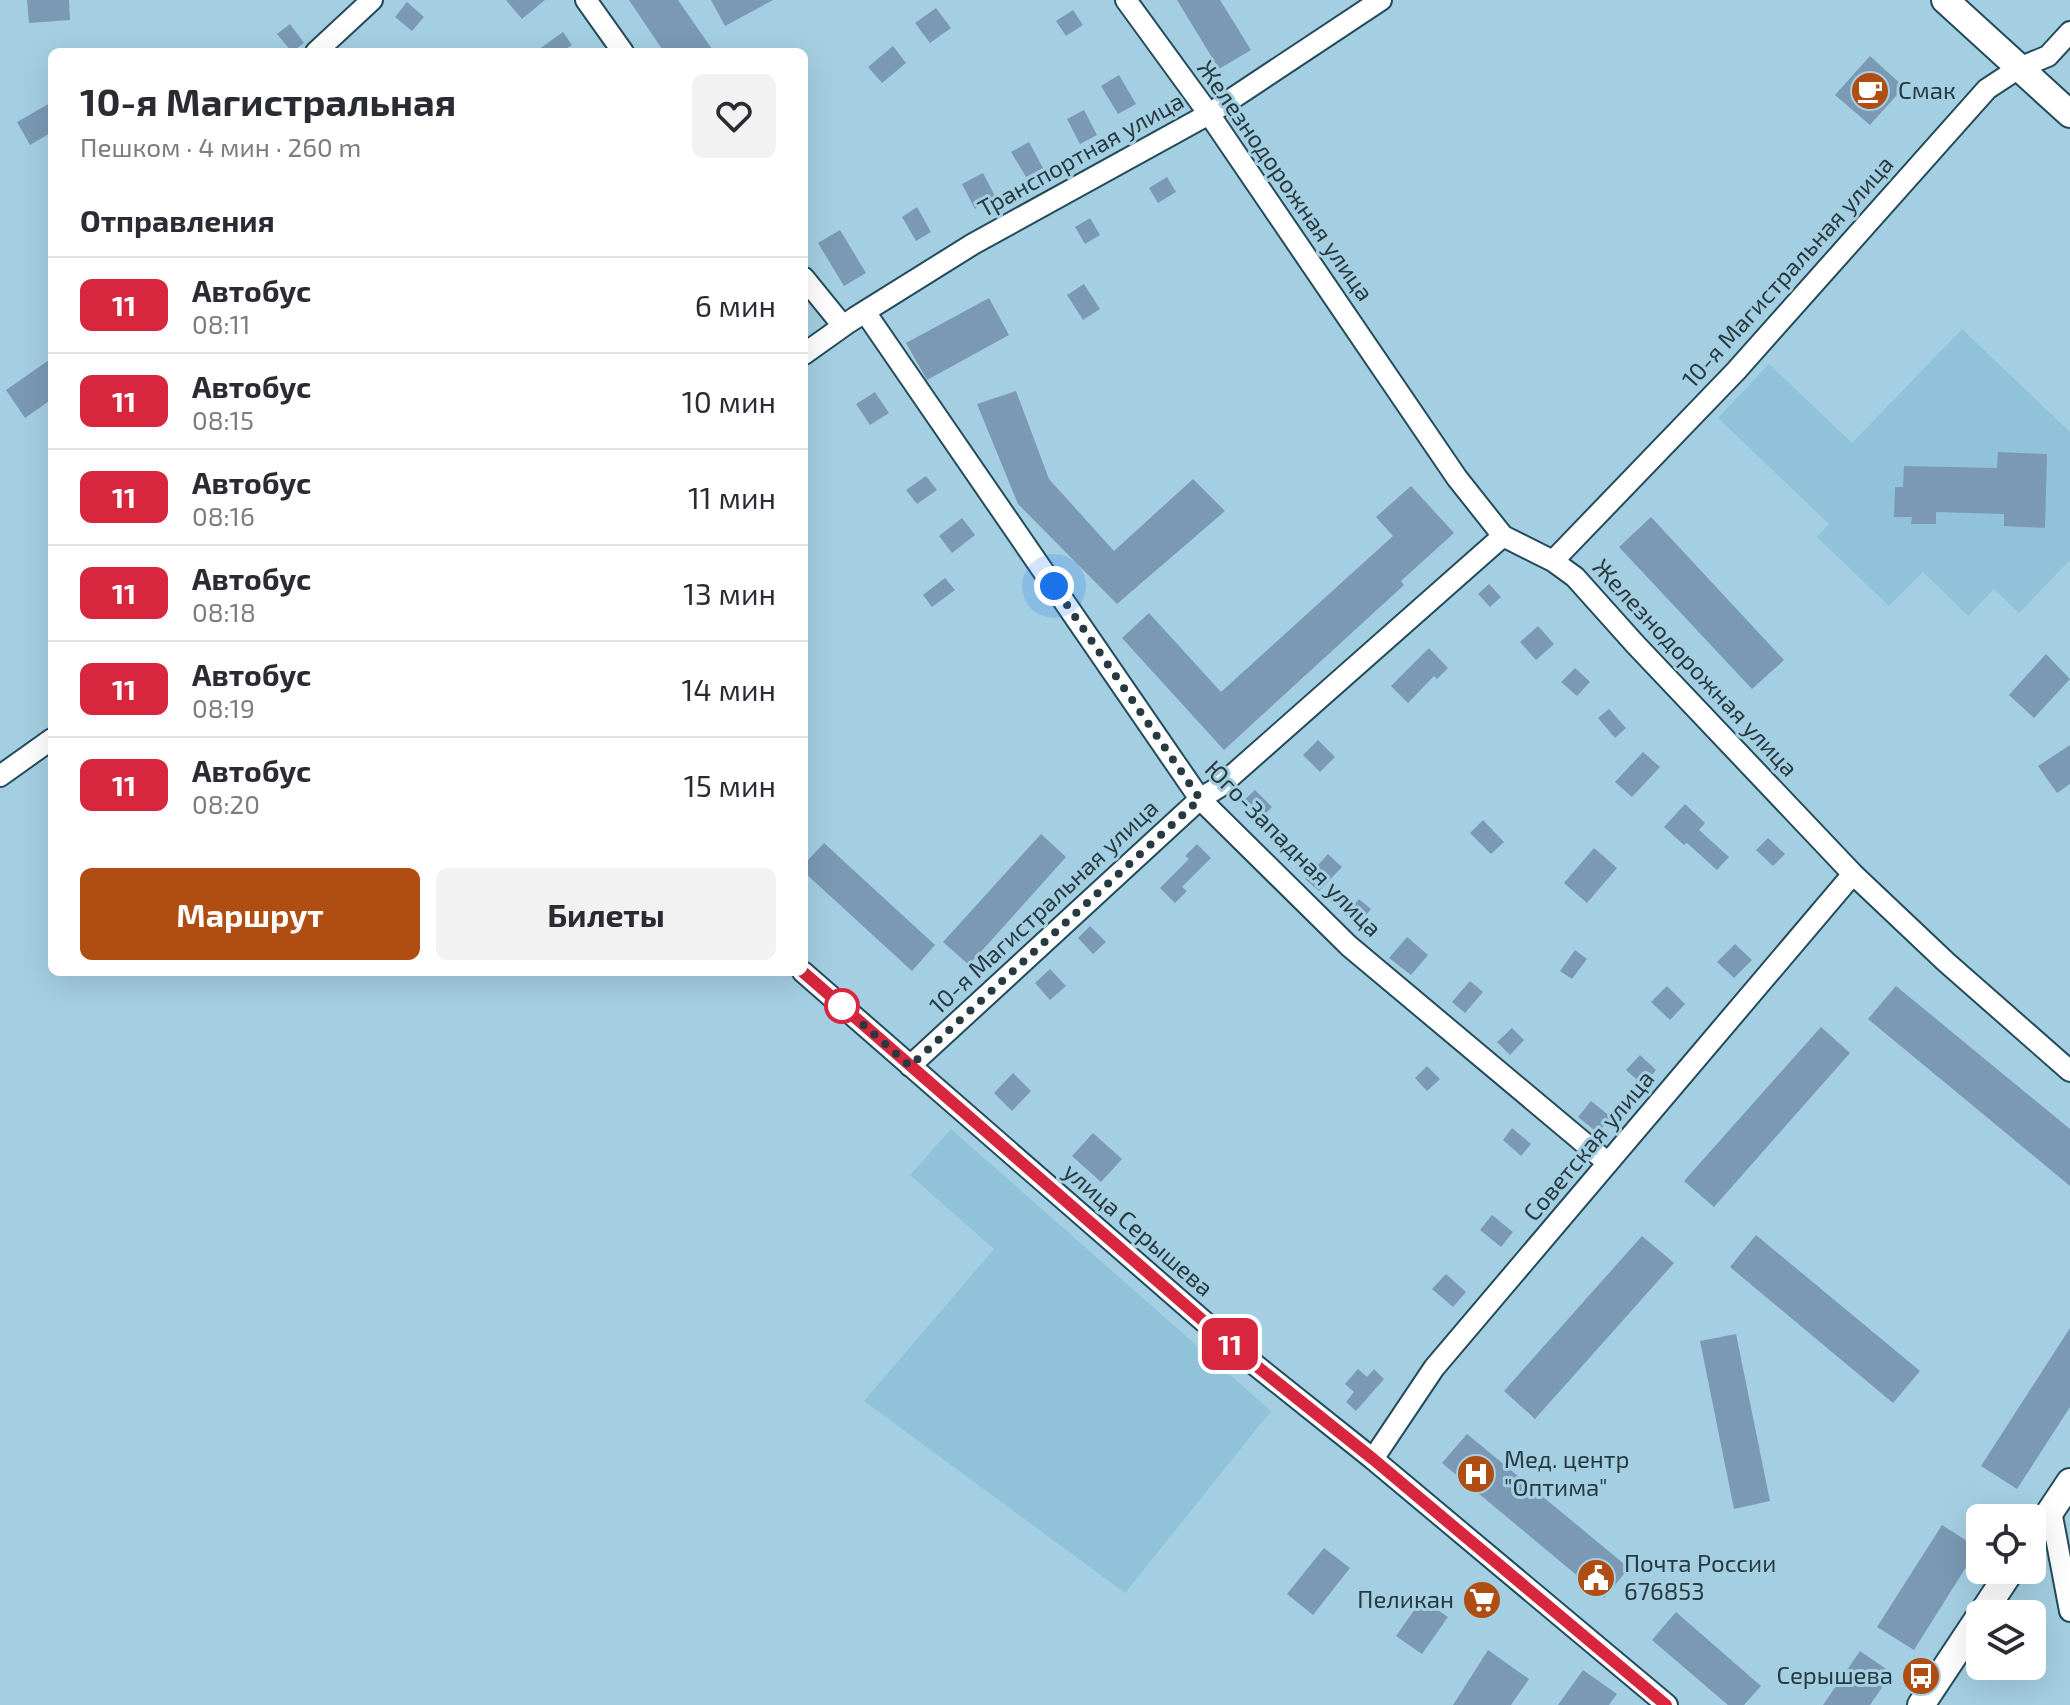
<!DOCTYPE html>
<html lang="ru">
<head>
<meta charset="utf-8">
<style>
	body { margin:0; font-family:"Exo 2",sans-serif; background:#f2f2f3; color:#2b2b33; height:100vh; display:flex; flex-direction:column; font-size:30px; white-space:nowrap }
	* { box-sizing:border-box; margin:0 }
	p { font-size:26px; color:#7c7c81 }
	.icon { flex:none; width:44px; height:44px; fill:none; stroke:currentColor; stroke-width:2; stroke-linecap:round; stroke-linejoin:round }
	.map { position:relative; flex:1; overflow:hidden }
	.drawer { position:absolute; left:48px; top:48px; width:760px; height:928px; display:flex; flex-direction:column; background:#fff; border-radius:12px; box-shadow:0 8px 32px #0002 }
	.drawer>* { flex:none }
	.badge { padding:0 16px; border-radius:12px; font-size:28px; line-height:52px }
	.buttons { position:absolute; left:1966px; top:1504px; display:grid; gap:16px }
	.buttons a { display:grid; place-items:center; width:80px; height:80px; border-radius:12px; background:#fff; box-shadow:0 8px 32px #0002; font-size:40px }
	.you { position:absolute; width:40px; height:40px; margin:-20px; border:6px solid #fff; border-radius:50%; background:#1a73e8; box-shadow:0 0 0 12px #1a73e833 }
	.map>.badge { position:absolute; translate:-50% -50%; box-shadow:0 0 0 4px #fff }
	h2 { padding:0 32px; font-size:30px; line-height:72px }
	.round { display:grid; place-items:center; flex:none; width:84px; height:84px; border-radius:12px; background:#f2f2f3 }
	.overview { display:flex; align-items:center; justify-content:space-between; height:136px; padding:0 32px }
	h1 { font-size:38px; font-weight:700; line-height:60px }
	.action { display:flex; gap:16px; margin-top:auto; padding:16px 32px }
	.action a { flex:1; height:92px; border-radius:12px; background:#af4d12; color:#fff; font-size:32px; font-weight:700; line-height:92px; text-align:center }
	.action a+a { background:#f2f2f3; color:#2b2b33 }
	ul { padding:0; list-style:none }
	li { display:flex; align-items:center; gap:24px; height:96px; padding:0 32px; border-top:2px solid #e1e1e2 }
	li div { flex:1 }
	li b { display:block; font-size:30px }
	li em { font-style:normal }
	li .badge { min-width:88px; font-weight:700; text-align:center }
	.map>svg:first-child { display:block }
	.built { fill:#90c3d9 }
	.building { fill:#7b99b4 }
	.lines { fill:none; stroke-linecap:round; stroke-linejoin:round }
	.minor-casing { stroke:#234b5b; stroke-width:24 }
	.tertiary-casing { stroke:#234b5b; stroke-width:30 }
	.minor { stroke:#fff; stroke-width:20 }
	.tertiary { stroke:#fff; stroke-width:26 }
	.line-casing { stroke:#fff; stroke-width:18 }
	.line { stroke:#d7263d; stroke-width:12 }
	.walk { stroke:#283a41; stroke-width:8; stroke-dasharray:0 14.4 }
	.stop-dot { fill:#fff; stroke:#d7263d; stroke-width:4 }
	.labels { text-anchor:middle; stroke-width:6; stroke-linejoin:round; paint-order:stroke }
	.poi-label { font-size:24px; fill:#283a41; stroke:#a4cfe2; text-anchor:start }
	.street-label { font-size:24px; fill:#283a41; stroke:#a4cfe2 }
</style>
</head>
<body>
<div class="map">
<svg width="2070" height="1705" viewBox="0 0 2070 1705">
	<rect width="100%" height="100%" fill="#a4cfe2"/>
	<path class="built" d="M1962,329L2070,432V560L2019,613L1994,589L1968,616L1923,572L1889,606L1817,537L1829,524L1718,418L1769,364L1852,443Z
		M951,1129L1271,1411L1125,1593L864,1401L994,1249L910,1175Z"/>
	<path class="building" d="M27,0H69L70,20L29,23Z
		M506,0H545L522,19Z
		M629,0H678L714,52H664Z
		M711,0H773L725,26Z
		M1177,0H1220L1251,50L1219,69Z
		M407,2L424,17L412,31L395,17Z
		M936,8L951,28L930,43L915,23Z
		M1073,10L1083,25L1066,36L1056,21Z
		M290,24L304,43L292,52L277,34Z
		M563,32L572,45L561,52H535Z
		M893,46L906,63L882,83L868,67Z
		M1870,56L1904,87L1870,125L1835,95Z
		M1119,75L1136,104L1118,114L1101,86Z
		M52,102V132L30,145L17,122Z
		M1084,110L1097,135L1080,144L1067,119Z
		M1029,142L1043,168L1026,177L1011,152Z
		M983,173L996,198L975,209L962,184Z
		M1167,177L1176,192L1158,203L1149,188Z
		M917,207L931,232L916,241L902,217Z
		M1090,218L1100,235L1085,244L1075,227Z
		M840,230L866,273L844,286L818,243Z
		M1084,284L1100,309L1083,320L1067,295Z
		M989,298L1009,335L927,380L906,343Z
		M52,358V399L25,418L6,390Z
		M1016,391L1049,479L1114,551L1193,479L1225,511L1117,604L1018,504L977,404Z
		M875,392L889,413L870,425L856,404Z
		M1998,452L2047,454L2045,528L2004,526V514L1936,512V524H1911L1912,517H1894L1895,487H1903L1904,466L1997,468Z
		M926,476L937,490L917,504L906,490Z
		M1411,486L1454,533L1401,581L1404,585L1224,750L1122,638L1149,613L1221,692L1393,536L1376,517Z
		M1651,517L1784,660L1752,689L1619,547Z
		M962,518L975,535L952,553L939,536Z
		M945,578L955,590L932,607L923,595Z
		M1489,584L1501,597L1490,607L1478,594Z
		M1538,626L1554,644L1536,660L1520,642Z
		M1429,648L1448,668L1437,679L1434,676L1408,703L1391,686Z
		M2046,654L2070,679L2034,718L2009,695Z
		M1575,668L1590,682L1577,696L1561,682Z
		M1609,709L1626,728L1615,738L1598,718Z
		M1318,740L1335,757L1320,772L1303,755Z
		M2070,745V784L2057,793L2038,766Z
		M1643,752L1660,767L1632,797L1615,782Z
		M1255,790L1272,807L1259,820L1242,802Z
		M1685,804L1705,823L1699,830L1729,857L1717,870L1687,843L1684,845L1664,827Z
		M1483,820L1504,842L1491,854L1470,833Z
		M1041,834L1066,857L969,965L943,942Z
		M1768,838L1785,854L1773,866L1756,850Z
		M824,843L935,945L912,971L804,872V864Z
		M1197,844L1211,858L1182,887L1187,891L1175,903L1160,888L1189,859L1185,856Z
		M1594,848L1617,868L1587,903L1564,883Z
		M1328,854L1342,867L1319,891L1305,879Z
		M1359,899L1371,909L1357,926L1345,915Z
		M1090,926L1106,942L1093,954L1078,938Z
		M1407,937L1428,955L1411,975L1389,958Z
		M1735,944L1752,960L1734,978L1717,962Z
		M1575,950L1587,959L1572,979L1560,971Z
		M1050,969L1066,986L1050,1000L1035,983Z
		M1470,981L1483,992L1465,1013L1452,1002Z
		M1667,986L1685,1004L1670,1020L1651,1002Z
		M1896,986L2070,1129V1186L1868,1019Z
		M1821,1027L1850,1053L1714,1207L1684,1181Z
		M1512,1028L1524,1040L1510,1055L1497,1042Z
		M1640,1055L1656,1070L1643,1085L1626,1070Z
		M1427,1066L1440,1079L1427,1091L1415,1078Z
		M1013,1073L1031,1091L1012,1111L994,1093Z
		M1591,1101L1611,1117L1598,1133L1578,1117Z
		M1512,1128L1531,1144L1521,1156L1503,1140Z
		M1093,1133L1122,1159L1101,1182L1072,1156Z
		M1492,1215L1513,1232L1501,1247L1480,1230Z
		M1756,1235L1920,1371L1893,1403L1730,1267Z
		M1642,1236L1674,1263L1535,1419L1504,1391Z
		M1446,1274L1466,1292L1453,1307L1432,1289Z
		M2070,1328V1407L2017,1489L1981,1466Z
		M1736,1334L1770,1501L1734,1509L1700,1341Z
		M1358,1369L1367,1377L1374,1369L1384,1379L1356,1411L1346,1402L1354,1392L1345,1384Z
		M1467,1434L1629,1568L1604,1598L1442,1463Z
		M1942,1525L1978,1548L1914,1650L1877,1627Z
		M1324,1548L1350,1568L1313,1615L1287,1594Z
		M1479,1580L1502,1597L1485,1619L1462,1602Z
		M1422,1599L1448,1617L1422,1654L1396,1636Z
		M1676,1612L1761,1686L1744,1705H1728L1652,1640Z
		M1488,1650L1529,1679L1511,1705H1453Z
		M1860,1651L1892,1673L1870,1705H1823Z
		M1583,1670L1617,1694L1609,1705H1558Z"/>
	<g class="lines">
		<defs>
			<path id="minor" d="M586,0L623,52
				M1126,0L1209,114L1457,478L1503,536L1553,561L1575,577L1635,644L1853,874L1946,962L2070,1071
				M316,52L372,0
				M804,278L843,326L865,312L1200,799L1349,946L1608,1163
				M804,354L856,317L973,244L1209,114L1381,0
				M1553,561L1736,371L1987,89L2019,68L2048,56L2070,32
				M0,776L52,739
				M803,972L1239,1352L1373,1459L1667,1705
				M910,1066L1200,799L1219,787L1503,536
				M1373,1459L1434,1368L1853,874
				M2051,1511L2070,1611"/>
			<path id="tertiary" d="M1945,0L2070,114
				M2032,1539L2070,1482
				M1982,1614L2011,1570
				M1921,1705L1980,1616"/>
		</defs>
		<use href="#minor" class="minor-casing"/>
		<use href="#tertiary" class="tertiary-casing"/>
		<use href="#minor" class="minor"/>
		<use href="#tertiary" class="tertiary"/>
	</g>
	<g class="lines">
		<defs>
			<path id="line" d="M803,972L1239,1352L1373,1459L1666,1705"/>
		</defs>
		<use href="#line" class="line-casing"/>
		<use href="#line" class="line"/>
		<path class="walk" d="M842,1006L910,1066L1200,799L1054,586"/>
	</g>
	<defs>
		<symbol id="cafe-disc" viewBox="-11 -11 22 22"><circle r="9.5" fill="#af4d12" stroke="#a4cfe2"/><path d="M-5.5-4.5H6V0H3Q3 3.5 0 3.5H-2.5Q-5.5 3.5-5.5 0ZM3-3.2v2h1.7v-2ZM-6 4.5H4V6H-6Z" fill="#fff"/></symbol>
		<symbol id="hospital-disc" viewBox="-11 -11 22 22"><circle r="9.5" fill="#af4d12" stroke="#a4cfe2"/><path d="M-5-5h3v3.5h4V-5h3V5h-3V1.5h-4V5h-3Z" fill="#fff"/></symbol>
		<symbol id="civic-disc" viewBox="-11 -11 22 22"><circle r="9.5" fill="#af4d12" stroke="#a4cfe2"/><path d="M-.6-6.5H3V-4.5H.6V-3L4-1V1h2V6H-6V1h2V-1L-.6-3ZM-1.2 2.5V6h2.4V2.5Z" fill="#fff"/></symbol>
		<symbol id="supermarket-disc" viewBox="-11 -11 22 22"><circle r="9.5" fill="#af4d12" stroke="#a4cfe2"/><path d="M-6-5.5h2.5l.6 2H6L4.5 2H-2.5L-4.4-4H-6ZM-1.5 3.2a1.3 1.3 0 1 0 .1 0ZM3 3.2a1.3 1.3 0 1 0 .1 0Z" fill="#fff"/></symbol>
		<symbol id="bus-disc" viewBox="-11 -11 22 22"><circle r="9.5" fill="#af4d12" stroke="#a4cfe2"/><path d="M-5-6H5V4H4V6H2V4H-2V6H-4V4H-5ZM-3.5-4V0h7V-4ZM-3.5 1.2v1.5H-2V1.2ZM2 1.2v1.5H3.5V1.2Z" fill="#fff"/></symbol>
	</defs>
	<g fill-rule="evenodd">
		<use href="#cafe-disc" x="1848" y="69" width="44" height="44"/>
		<use href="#hospital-disc" x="1454" y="1452" width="44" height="44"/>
		<use href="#civic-disc" x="1574" y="1556" width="44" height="44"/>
		<use href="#supermarket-disc" x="1460" y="1578" width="44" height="44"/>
		<use href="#bus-disc" x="1899" y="1654" width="44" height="44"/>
	</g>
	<circle class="stop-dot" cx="842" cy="1006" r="16"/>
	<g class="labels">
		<g class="poi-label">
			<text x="1898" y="99">Смак</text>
			<text x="1504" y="1468">Мед. центр<tspan x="1504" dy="28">"Оптима"</tspan></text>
			<text x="1624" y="1572">Почта России<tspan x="1624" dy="28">676853</tspan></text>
			<text x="1454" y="1608" text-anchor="end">Пеликан</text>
			<text x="1893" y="1684" text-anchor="end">Серышева</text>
		</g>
		<g class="street-label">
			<text transform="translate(1081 155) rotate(-29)" y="8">Транспортная улица</text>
			<text transform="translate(1285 181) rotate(55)" y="8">Железнодорожная улица</text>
			<text transform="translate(1788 272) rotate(-48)" y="8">10-я Магистральная улица</text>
			<text transform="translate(1695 668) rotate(47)" y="8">Железнодорожная улица</text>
			<text transform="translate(1293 849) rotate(45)" y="8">Юго-Западная улица</text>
			<text transform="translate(1044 907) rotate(-43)" y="8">10-я Магистральная улица</text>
			<text transform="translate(1589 1146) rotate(-50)" y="8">Советская улица</text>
			<text transform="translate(1138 1230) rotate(41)" y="8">улица Серышева</text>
		</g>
	</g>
</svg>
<div class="buttons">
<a><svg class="icon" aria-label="locate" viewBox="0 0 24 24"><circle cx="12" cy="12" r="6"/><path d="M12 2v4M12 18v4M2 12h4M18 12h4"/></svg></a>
<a><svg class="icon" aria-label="layers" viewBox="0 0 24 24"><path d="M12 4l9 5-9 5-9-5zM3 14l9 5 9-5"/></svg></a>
</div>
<div class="you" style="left:1054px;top:586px"></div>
<b class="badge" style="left:1230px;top:1344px;background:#d7263d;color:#fff">11</b>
<section class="drawer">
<div class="overview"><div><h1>10-я Магистральная</h1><p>Пешком · 4 мин · 260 m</p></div><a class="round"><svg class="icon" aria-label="heart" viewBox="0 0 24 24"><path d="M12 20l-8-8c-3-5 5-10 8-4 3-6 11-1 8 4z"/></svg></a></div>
<h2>Отправления</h2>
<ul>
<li><span class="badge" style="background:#d7263d;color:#fff">11</span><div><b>Автобус</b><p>08:11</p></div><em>6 мин</em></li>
<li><span class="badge" style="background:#d7263d;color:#fff">11</span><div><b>Автобус</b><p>08:15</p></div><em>10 мин</em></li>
<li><span class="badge" style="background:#d7263d;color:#fff">11</span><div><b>Автобус</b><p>08:16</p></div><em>11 мин</em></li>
<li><span class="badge" style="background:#d7263d;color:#fff">11</span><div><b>Автобус</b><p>08:18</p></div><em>13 мин</em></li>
<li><span class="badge" style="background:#d7263d;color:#fff">11</span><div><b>Автобус</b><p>08:19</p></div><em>14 мин</em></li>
<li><span class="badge" style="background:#d7263d;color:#fff">11</span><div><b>Автобус</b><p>08:20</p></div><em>15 мин</em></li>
</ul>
<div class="action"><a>Маршрут</a><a>Билеты</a></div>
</section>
</div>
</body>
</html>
